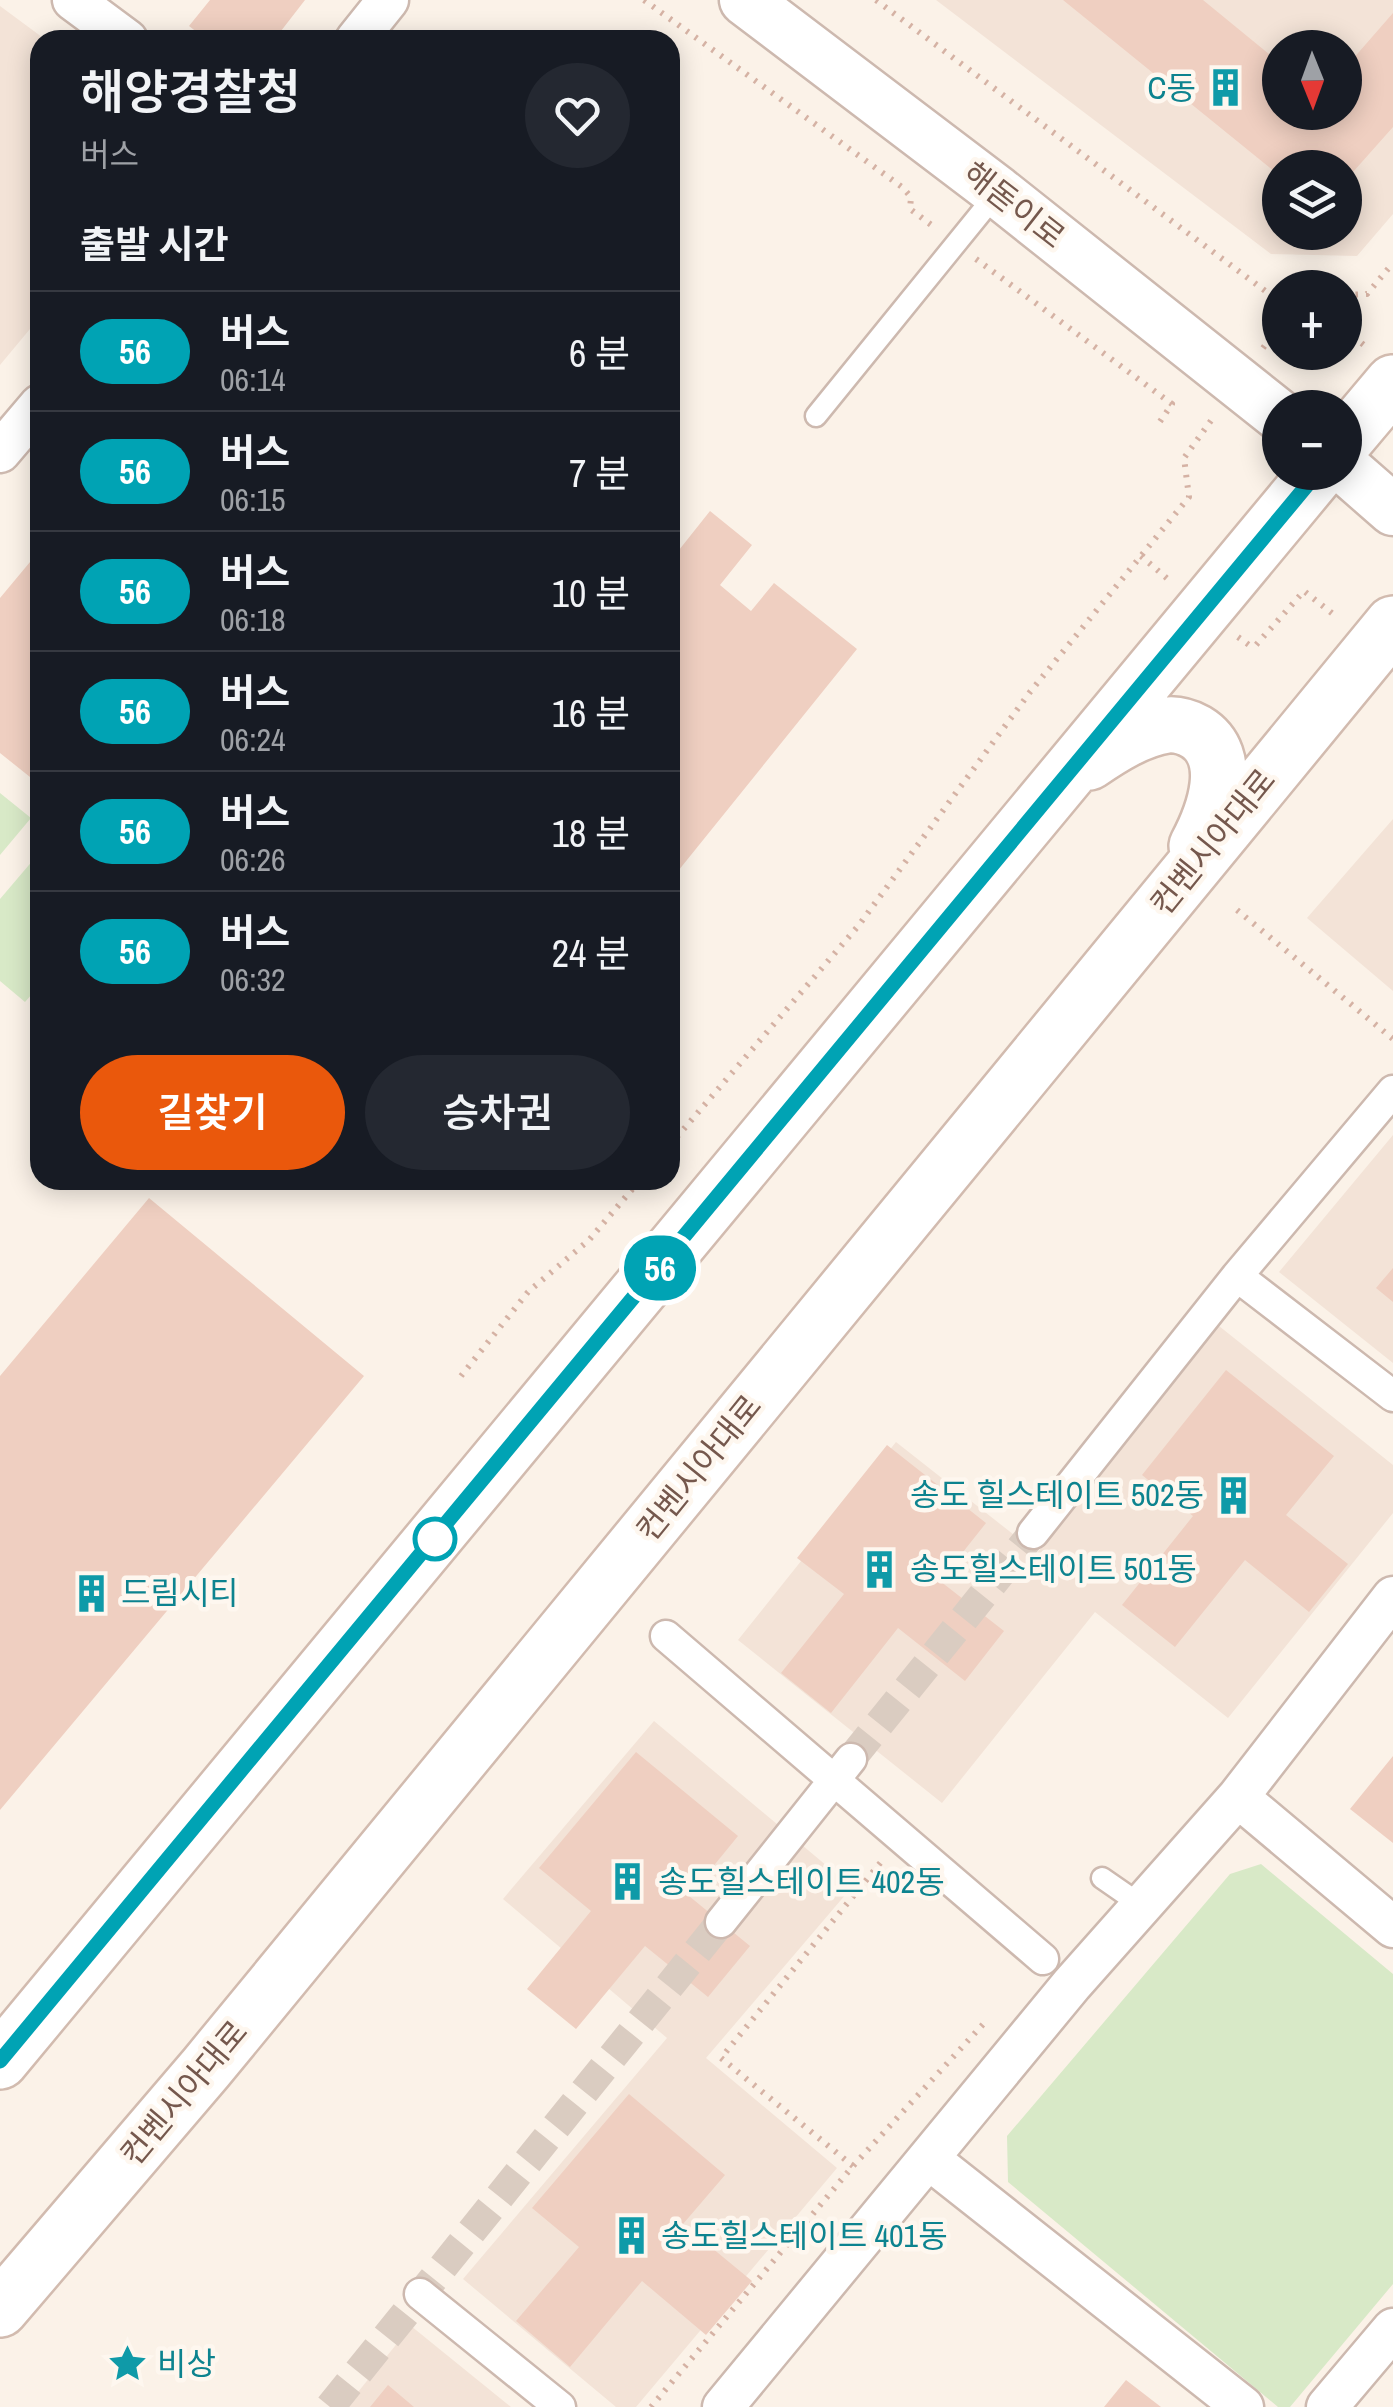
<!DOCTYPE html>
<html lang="ko">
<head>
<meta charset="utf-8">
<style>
	body { margin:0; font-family:"Archivo Narrow","Noto Sans KR",sans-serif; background:#242831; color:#f1f3f6; height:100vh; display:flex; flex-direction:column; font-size:38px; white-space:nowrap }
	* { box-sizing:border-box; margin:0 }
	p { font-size:32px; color:#9ea1a6 }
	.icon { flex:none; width:55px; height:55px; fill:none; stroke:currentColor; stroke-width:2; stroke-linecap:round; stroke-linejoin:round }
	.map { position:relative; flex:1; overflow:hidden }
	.drawer { position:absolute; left:30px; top:30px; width:650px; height:1160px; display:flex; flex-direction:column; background:#171b24; border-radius:30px; box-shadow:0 5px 25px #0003 }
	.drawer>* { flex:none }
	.badge { padding:0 20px; border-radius:32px; font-size:35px; line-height:65px }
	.needle { width:65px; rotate:179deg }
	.buttons { position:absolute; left:1262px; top:30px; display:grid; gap:20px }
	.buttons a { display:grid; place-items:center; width:100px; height:100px; border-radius:50%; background:#171b24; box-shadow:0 5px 25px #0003; font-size:50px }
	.map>.badge { position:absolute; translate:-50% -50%; box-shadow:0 0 0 5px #fff }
	h2 { padding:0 50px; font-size:38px; line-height:90px }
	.round { display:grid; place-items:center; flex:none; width:105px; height:105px; border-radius:52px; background:#242831 }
	.overview { display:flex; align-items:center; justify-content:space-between; height:170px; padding:0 50px }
	h1 { font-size:48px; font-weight:600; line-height:75px }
	.primary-button { display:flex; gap:20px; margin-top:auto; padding:20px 50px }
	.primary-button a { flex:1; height:115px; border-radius:60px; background:#ea580c; color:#fff; font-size:40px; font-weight:600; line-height:115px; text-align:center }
	.primary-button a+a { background:#242831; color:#f1f3f6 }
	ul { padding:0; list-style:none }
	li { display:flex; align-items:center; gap:30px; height:120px; padding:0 50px; border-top:2px solid #363941 }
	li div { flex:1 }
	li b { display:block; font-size:38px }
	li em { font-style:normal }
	li .badge { min-width:110px; font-weight:700; text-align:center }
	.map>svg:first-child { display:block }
	.residential { fill:#f3e3d7; fill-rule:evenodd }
	.green { fill:#d8e9c7 }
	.building { fill:#efcfc1 }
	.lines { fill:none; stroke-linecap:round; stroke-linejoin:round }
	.pedestrian-tunnel { stroke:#daccc1; stroke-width:30; stroke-dasharray:30 15; stroke-linecap:butt }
	.service-casing { stroke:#cdb9af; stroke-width:25 }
	.pedestrian-casing { stroke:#cdb9af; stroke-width:35 }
	.minor-casing { stroke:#cdb9af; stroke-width:45 }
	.tertiary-casing { stroke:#cdb9af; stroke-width:55 }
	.secondary-casing { stroke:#d2bbaf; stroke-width:60 }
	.path { stroke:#d5b2a4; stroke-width:6; stroke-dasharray:2.5 8; stroke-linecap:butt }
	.service { stroke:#fff; stroke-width:20 }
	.pedestrian { stroke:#fff; stroke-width:30 }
	.minor { stroke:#fff; stroke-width:40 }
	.tertiary { stroke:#fff; stroke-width:50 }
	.secondary { stroke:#fff; stroke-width:55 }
	.line-casing { stroke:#fff; stroke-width:22 }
	.line { stroke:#00a3b4; stroke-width:15 }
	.stop-dot { fill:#fff; stroke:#00a3b4; stroke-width:5 }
	.labels { text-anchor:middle; stroke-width:9; stroke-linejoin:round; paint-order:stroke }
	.culture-label { font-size:32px; fill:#0d838f; stroke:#fef7ef; text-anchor:start }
	.street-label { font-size:32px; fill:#75584d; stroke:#fef7ef }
</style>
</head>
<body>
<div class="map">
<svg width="1393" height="2407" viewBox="0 0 1393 2407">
	<rect width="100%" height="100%" fill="#fbf2e8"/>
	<path class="residential" d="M936,0H1393V214L1357,256L1271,254ZM1280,48H1345V112H1280ZM1280,168H1345V232H1280Z
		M0,6L46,40H40V317L0,365Z
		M1393,819V991L1307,918Z
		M1393,1135V1363L1279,1272Z
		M1219,1326L1393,1465V1513L1228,1718L1095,1612L942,1803L738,1640L896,1442L1037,1553Z
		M654,1721L852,1887L706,2058L837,2168L636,2407H616L463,2279L667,2038L503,1899Z
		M411,2326L511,2407H346Z"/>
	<path class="green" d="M0,793L31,818L0,855Z
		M40,852V985L25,1002L0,981V899Z
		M1261,1864L1393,1974V2284L1290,2407H1278L1008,2182L1007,2136L1230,1874Z"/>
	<path class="building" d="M210,0H305L274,40H207L189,26Z
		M1063,0H1203L1280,63V112H1345V68L1393,13V127L1345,181V168H1280V176Z
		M710,511L752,545L720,585L751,611L774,583L857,649L670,881V772L676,765L670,761V543L679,550Z
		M40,550V785L0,753V598Z
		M149,1198L364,1376L0,1810V1376Z
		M1393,1268V1302L1376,1288Z
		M1226,1370L1334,1456L1286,1515L1348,1564L1309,1612L1245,1560L1175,1647L1122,1605L1193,1516L1142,1475Z
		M887,1445L986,1523L940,1581L1004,1631L965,1681L898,1628L831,1713L781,1673L844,1594L797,1558Z
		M636,1752L738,1836L689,1896L750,1946L708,1997L645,1946L576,2029L527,1989L591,1911L539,1868Z
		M1393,1756V1843L1350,1809Z
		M629,2094L725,2175L683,2224L752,2281L706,2335L642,2281L570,2367L516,2321L579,2247L532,2208Z
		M1126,2380L1161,2407H1104Z
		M388,2385L414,2407H370Z"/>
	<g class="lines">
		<path class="pedestrian-tunnel" d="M851,1759L1033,1533
			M330,2407L721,1922"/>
		<defs>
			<path id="service" d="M816,416L997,193
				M1102,1878L1141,1905"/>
			<path id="pedestrian" d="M1237,1276L1393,1396
				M1033,1533L1237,1276L1393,1091
				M666,1636L1043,1959
				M721,1922L851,1759
				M420,2294L560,2407"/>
			<path id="minor" d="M73,0L127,40
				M356,40L388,0
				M0,452L40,405
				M1238,1797L1393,1927
				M929,2159L1243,2407
				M723,2407L1072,1984L1238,1797L1393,1597
				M1327,2407L1393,2329"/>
			<path id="tertiary" d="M745,0L998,192L1280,416
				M1345,468L1393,510"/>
			<path id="secondary" d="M1345,440L1393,383
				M1089,762C1111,747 1139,729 1167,725C1177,724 1187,727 1196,732C1236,756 1214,814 1197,846
				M0,2061L1318,472
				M0,2309L206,2068L1393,624"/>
		</defs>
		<use href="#service" class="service-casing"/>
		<use href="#pedestrian" class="pedestrian-casing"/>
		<use href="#minor" class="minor-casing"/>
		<use href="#tertiary" class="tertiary-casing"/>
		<use href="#secondary" class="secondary-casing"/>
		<path class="path" d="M644,0L902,187L911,197L910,209L934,227
			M876,0L1272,296H1280
			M976,259L1172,404L1159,423
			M1345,295L1367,294L1393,263
			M1345,330L1369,349
			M1263,348L1280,325
			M1141,556L1170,581
			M1238,637L1249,645H1256L1304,591L1338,618
			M1237,910L1393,1039
			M670,1145L859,925L1030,692L1189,497L1184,458L1215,415
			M461,1376L528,1292L589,1240L640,1180
			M853,2166L721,2058L881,1862
			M651,2407L853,2166L987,2020"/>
		<use href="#service" class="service"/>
		<use href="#pedestrian" class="pedestrian"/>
		<use href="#minor" class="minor"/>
		<use href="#tertiary" class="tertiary"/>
		<use href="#secondary" class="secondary"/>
	</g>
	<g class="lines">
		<defs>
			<path id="line" d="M0,2061L1318,472"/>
		</defs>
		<use href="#line" class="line-casing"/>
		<use href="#line" class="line"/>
	</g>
	<defs>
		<symbol id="building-bare" viewBox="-9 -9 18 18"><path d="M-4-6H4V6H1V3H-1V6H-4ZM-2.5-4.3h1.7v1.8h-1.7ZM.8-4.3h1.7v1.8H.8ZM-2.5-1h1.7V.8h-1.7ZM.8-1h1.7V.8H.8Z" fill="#0f9aa8" stroke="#fef7ef" stroke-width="2.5" paint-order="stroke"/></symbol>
		<symbol id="sight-bare" viewBox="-9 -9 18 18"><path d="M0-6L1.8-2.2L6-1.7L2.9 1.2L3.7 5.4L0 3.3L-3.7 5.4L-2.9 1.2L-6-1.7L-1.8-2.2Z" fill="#0f9aa8" stroke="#fef7ef" stroke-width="2.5" paint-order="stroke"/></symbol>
	</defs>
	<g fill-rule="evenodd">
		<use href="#building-bare" x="1198" y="60" width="55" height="55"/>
		<use href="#building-bare" x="1206" y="1468" width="55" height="55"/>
		<use href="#building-bare" x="852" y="1542" width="55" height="55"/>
		<use href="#building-bare" x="64" y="1566" width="55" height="55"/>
		<use href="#building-bare" x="600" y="1854" width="55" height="55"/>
		<use href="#building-bare" x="604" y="2208" width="55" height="55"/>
		<use href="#sight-bare" x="100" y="2336" width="55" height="55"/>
	</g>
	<circle class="stop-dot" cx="435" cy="1539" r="20"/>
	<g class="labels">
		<g class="culture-label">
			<text x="1196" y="99" text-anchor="end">C동</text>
			<text x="1204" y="1506" text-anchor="end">송도 힐스테이트 502동</text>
			<text x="910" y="1580">송도힐스테이트 501동</text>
			<text x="121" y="1604">드림시티</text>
			<text x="658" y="1893">송도힐스테이트 402동</text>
			<text x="661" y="2247">송도힐스테이트 401동</text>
			<text x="157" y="2375">비상</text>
		</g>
		<g class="street-label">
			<text transform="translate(1014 205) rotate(38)" y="11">해돋이로</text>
			<text transform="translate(1213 842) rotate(-51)" y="11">컨벤시아대로</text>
			<text transform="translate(699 1468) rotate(-51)" y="11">컨벤시아대로</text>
			<text transform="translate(184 2093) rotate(-50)" y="11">컨벤시아대로</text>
		</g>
	</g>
</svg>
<div class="buttons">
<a><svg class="needle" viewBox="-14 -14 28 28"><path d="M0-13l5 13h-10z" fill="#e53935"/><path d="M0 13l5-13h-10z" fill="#9ea1a6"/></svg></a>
<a><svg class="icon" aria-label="layers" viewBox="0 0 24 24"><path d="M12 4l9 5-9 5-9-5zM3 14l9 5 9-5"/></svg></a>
<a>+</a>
<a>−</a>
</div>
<b class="badge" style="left:660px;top:1268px;background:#00a3b4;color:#fff">56</b>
<section class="drawer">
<div class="overview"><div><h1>해양경찰청</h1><p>버스</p></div><a class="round"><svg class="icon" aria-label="heart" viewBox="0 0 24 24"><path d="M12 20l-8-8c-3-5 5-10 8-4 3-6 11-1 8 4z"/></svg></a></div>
<h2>출발 시간</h2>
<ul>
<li><span class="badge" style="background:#00a3b4;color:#fff">56</span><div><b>버스</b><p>06:14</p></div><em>6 분</em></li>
<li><span class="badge" style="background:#00a3b4;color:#fff">56</span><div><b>버스</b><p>06:15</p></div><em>7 분</em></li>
<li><span class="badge" style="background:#00a3b4;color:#fff">56</span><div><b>버스</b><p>06:18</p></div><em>10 분</em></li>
<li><span class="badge" style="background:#00a3b4;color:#fff">56</span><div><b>버스</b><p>06:24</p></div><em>16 분</em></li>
<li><span class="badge" style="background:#00a3b4;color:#fff">56</span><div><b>버스</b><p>06:26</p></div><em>18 분</em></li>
<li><span class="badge" style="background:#00a3b4;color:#fff">56</span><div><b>버스</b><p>06:32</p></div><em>24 분</em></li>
</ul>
<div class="primary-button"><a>길찾기</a><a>승차권</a></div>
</section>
</div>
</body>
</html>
